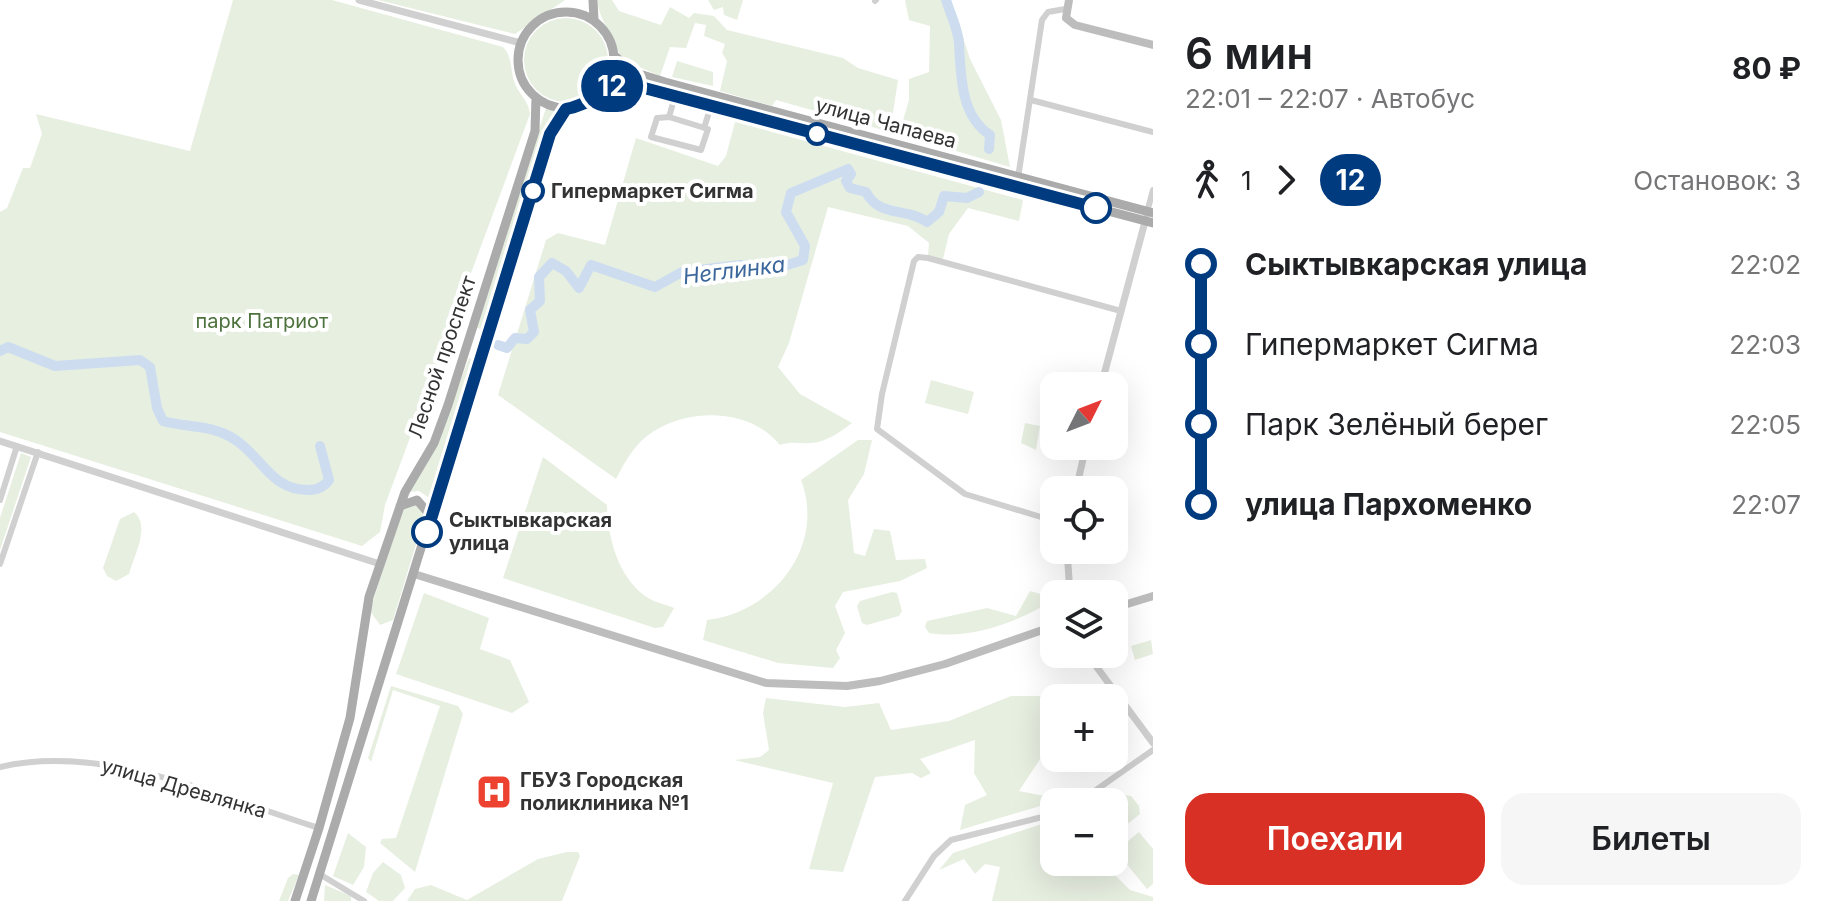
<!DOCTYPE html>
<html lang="ru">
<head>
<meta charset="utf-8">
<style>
	body { margin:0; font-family:Inter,sans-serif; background:#f6f6f6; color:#202124; height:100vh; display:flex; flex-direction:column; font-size:30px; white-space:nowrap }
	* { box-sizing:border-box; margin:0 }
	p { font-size:26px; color:#757577 }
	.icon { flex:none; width:44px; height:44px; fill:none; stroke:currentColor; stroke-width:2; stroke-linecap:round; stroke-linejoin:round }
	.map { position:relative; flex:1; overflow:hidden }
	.drawer { display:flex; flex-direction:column; background:#fff; width:680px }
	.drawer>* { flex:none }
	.badge { padding:0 16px; border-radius:26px; font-size:28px; line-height:52px }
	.needle { width:52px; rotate:48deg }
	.tools { position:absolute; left:1040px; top:372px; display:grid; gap:16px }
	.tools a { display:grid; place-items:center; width:88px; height:88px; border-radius:16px; background:#fff; box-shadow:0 8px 32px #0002; font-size:40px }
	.map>.badge { position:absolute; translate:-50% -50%; box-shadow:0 0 0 4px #fff }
	.legs { display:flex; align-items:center; gap:12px; height:88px; padding:0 32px; font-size:26px }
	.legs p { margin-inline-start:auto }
	.headline { display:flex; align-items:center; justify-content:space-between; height:136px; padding:0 32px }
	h1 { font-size:44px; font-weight:600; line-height:60px }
	.primary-button { display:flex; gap:16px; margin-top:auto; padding:16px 32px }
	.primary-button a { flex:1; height:92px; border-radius:24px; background:#d93025; color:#fff; font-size:32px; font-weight:600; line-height:92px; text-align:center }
	.primary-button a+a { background:#f6f6f6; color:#202124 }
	ul { padding:0 32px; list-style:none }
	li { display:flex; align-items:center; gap:28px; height:80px; font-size:30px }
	li i { display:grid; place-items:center; width:12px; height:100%; margin:0 10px; background:currentColor }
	li i::after { content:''; width:20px; height:20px; margin:-10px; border:6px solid; border-radius:50%; background:#fff }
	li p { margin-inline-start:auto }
	li:first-child i { background:linear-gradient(#0000 50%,currentColor 0) }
	li:last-child i { background:linear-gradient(currentColor 50%,#0000 0) }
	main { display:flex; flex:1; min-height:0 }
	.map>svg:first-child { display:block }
	.green { fill:#e7efe1 }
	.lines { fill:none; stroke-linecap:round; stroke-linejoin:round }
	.river { stroke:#cdddef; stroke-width:10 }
	.minor { stroke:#d0d0d0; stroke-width:6 }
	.tertiary { stroke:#d0d0d0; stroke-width:7 }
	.secondary { stroke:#bdbdbd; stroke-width:8 }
	.primary { stroke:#ababab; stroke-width:9 }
	.line-1-casing { stroke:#fff; stroke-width:18 }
	.line-1 { stroke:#003b80; stroke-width:12 }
	.stop-1-dot { fill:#fff; stroke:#003b80; stroke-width:4 }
	.labels { text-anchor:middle; stroke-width:8; stroke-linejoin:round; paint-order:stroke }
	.street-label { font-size:20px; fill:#333; stroke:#fff }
	.stop-label { font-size:20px; font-weight:bold; fill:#333; stroke:#fff; text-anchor:start }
	.park-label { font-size:20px; fill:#4d723d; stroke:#fff }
	.poi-label { font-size:20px; font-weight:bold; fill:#333; stroke:#fff; text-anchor:start }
	.water-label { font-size:22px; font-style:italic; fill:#3b669b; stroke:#fff }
</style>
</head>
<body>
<main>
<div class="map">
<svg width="1153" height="901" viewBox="0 0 1153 901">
	<rect width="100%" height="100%" fill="#fff"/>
	<path class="green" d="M233,0H332L503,47C513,57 510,71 515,84C520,95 529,102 530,114L385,505L380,532L362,546L0,432V212L7,208L23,168H30L42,134L36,114L190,151Z
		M378,0H565L515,34Z
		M598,0H612L619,11L661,25L670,7L689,18L694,13L714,16L727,30L843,58L858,68L898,80L890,132L776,100L772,106L720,91L727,61L722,53L725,44L704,36L706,25L695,23L686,48L670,47L660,76L621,59C616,39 596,16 598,0Z
		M708,0H743L737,20L724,15L723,7L714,10Z
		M905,0H951L970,59L1001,120L1010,167L899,134L909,100V79L929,72L930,26L909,20Z
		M524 60a42 42 0 1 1 84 0a42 42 0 1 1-84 0Z
		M677,61L713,72V86L672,77Z
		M546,108L554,110L483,330L475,327Z
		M735,122L1023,200L1019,221L968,208L949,234L943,259L928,256L929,243L908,226L828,207L789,343L778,367L800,394L852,423C840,432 827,442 811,443C800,444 792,441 780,445C750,408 691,408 654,431C636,442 625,461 616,479L498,395L546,240L558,233L605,245L636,138L718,166L726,156Z
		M469,358L476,361L429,498L419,491L408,492L437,443Z
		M931,380L974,392L968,414L925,403Z
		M1025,423L1040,426L1036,450L1021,443Z
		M858,440H872L864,474L848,500L854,553L865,556L874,529L890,531L896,560L925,559L927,568L900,581L843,592L835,606L845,633L836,650L840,658L833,668L778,663L703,640L707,620C774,612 826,546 801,480Z
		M21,453L31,457L0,550V518Z
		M543,457L607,505C608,537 617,575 645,596C653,602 664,604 674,608L663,627L655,628L503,578Z
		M415,501L425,515L393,620L380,625L370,611L402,508Z
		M134,512C151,526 134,556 129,574L116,581L107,576L103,568L120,519Z
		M1052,586L1054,600C1017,622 972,640 929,633L925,627L927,621L987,608L1016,616L1030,591L1044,595Z
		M892,592L897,593L902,611L899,616L867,625L862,623L857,606L860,601Z
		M424,593L489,618L480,649L510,660L529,702L512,713L396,674Z
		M1151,640L1153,654L1135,660L1131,646Z
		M391,686L458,706L463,714L415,872L380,843L382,839L396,838L440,706L393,690L371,762L368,758Z
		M1011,696H1078L1054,698V738L1019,791L1045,796L1050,803L960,830L965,805L987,795L974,773L975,740L920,759L931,773L921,778L912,773L875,777L843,872L809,869L833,783L734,760L760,757L769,750L763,713L766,698L845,707L879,703L891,730L949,721Z
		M1124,795L1131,796L1139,806L1140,814L1114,835V804Z
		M1054,820V862H1102L1130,890L1153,897V901H992L1000,867L985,864L975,874L964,859L939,870L953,853Z
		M1139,832L1153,849V884L1147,889L1116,851Z
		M348,833L366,847L364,867L353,885L333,876Z
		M567,852H578L580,856L562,901H407L415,889L431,885L467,900L538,859Z
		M383,862L401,875L405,888L393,901H379L366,892L373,873Z
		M293,874L299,875L288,901H279L288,878Z
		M325,885L351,896V901H324Z"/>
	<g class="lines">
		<path class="river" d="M946,0C950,13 958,29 959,43C961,75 960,115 990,135L989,149
			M498,345L507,348L515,338L527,339L534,332L530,310L540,301L539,277L552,263L566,271L579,288L591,265L655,287L682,272L740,265L784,266L803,260L805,246L786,212L791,193L848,169L851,174L846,181L850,188L866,192C879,218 907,207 927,222L939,212L944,196L967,198L979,192
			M0,351L8,347L55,366L140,360L150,367L157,408L163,421C186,428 212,424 234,439C262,456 270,490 308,490C316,490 324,487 329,480L320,446"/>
		<path class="minor" d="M875,1L876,0
			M1031,100L1153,132
			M669,117L657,118L651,137L701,150L708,129L669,117L675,96
			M704,128L711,106
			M1018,178L1042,20L1048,12L1065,9
			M1147,212L1153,190
			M0,500L17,446
			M1054,521L965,494L877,429L882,394L914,261L918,257L928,258L1121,311
			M0,564L38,452
			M0,767C105,743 219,797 319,828
			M1079,802L1153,750
			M321,875L364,901
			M905,901L934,856L951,840L1054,814"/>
		<path class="tertiary" d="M359,0L521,43
			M1101,386L1146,218
			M0,441L380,564
			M1076,490L1086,446
			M1067,550L1070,594
			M1087,654L1153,743"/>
		<path class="secondary" d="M1069,0L1066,18L1075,25L1153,45
			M414,574L766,683L847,686L880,681L945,664L1054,626
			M1114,608L1153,596"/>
		<path class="primary" d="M593,0L594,20
			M518 60a48 48 0 1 1 96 0a48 48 0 1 1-96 0Z
			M615,56L633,72L665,82L1153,213
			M605,89L613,85H633L1153,223
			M400,506L417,500L431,516
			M295,901L319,828L350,718L369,597L405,492L434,443L448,405L535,131L536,98
			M311,901L550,134L566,109"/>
	</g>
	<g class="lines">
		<defs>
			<path id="line-1" d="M427,532L550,134L566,109C593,105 606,83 633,85L1096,208"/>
		</defs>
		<use href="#line-1" class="line-1-casing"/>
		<use href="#line-1" class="line-1"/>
	</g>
	<defs>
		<symbol id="hospital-square" viewBox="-11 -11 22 22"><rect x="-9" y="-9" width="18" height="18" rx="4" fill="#ee4231" stroke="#fff"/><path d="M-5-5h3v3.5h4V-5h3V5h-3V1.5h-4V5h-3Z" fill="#fff"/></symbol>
	</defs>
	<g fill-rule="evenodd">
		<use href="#hospital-square" x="474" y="772" width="40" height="40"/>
	</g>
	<g class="stop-1-dot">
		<circle cx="817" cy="134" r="10"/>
		<circle cx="533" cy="191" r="10"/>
		<circle cx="1096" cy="208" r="14"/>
		<circle cx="427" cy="532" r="14"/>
	</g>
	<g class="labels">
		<g class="street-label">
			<text transform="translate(886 123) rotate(15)" y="7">улица Чапаева</text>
			<text transform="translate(442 357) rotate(-71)" y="7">Лесной проспект</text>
			<text transform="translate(184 788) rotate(16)" y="7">улица Древлянка</text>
		</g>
		<g class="stop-label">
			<text x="551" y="198">Гипермаркет Сигма</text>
			<text x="449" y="527">Сыктывкарская<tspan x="449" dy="23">улица</tspan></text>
		</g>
		<g class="park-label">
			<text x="262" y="328">парк Патриот</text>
		</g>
		<g class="poi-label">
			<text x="520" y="787">ГБУЗ Городская<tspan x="520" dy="23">поликлиника №1</tspan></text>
		</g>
		<g class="water-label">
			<text transform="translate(734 270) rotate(-7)" y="8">Неглинка</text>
		</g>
	</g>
</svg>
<div class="tools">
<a><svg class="needle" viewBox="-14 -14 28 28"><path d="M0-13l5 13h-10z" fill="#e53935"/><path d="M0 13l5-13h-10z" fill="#757577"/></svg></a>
<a><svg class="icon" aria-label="locate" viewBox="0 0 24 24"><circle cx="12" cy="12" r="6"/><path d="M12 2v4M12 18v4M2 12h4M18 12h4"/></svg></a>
<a><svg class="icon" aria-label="layers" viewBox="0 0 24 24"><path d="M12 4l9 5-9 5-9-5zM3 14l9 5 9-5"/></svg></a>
<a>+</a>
<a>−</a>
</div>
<b class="badge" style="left:612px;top:86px;background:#003b80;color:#fff">12</b>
</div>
<section class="drawer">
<div class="headline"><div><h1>6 мин</h1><p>22:01 – 22:07 · Автобус</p></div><b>80 ₽</b></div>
<div class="legs"><svg class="icon" aria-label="walk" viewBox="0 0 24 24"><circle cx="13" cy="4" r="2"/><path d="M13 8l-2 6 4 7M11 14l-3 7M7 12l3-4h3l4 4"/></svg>1<svg class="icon" aria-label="forward" viewBox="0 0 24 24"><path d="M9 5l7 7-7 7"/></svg><b class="badge" style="background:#003b80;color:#fff">12</b><p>Остановок: 3</p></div>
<ul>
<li><i style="color:#003b80"></i><b>Сыктывкарская улица</b><p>22:02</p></li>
<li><i style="color:#003b80"></i><span>Гипермаркет Сигма</span><p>22:03</p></li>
<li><i style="color:#003b80"></i><span>Парк Зелёный берег</span><p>22:05</p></li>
<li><i style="color:#003b80"></i><b>улица Пархоменко</b><p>22:07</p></li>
</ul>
<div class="primary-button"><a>Поехали</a><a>Билеты</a></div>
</section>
</main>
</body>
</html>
